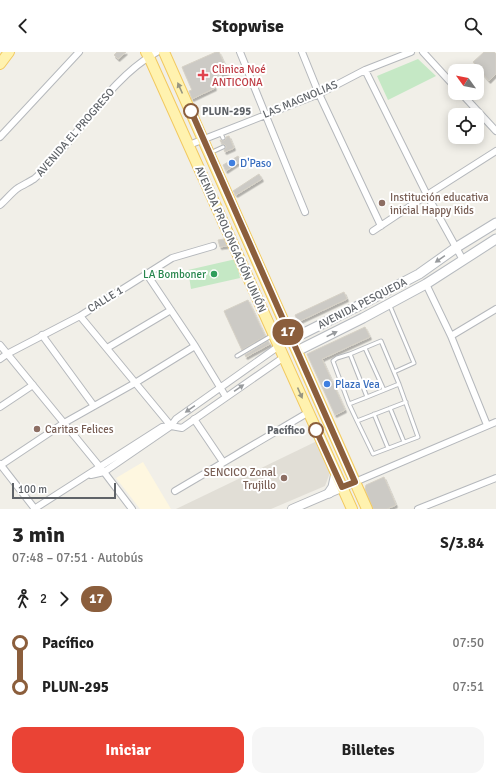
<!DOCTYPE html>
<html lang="es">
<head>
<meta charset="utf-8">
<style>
	body { margin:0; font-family:Signika,sans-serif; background:#f6f6f6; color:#222; height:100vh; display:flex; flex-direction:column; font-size:15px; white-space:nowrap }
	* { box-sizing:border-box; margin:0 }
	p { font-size:13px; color:#767676 }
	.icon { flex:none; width:22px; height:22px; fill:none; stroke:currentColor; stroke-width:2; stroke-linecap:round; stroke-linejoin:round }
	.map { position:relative; height:457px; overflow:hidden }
	.sheet { display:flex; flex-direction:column; background:#fff; flex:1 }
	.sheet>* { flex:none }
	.badge { padding:0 8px; border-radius:13px; font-size:14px; line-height:26px }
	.needle { width:26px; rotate:303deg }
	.buttons { position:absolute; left:448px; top:12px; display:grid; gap:8px }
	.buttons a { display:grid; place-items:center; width:36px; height:36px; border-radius:8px; background:#fff; box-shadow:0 2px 10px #0003; font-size:20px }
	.scale { position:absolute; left:12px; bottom:10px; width:104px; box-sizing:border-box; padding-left:4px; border:2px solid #5f6368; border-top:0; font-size:11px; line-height:14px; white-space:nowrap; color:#5f6368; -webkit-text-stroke:3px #fff; paint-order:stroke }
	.map>.badge { position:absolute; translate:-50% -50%; box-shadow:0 0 0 2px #fff }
	.legs { display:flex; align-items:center; gap:6px; height:44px; padding:0 12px; font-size:13px }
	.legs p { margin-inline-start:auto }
	.head { display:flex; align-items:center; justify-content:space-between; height:68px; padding:0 12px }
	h1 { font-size:22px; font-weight:800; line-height:30px }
	.button { display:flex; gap:8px; margin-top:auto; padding:8px 12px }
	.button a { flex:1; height:46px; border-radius:12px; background:#ea4335; color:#fff; font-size:16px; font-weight:800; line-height:46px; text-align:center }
	.button a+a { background:#f6f6f6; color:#222 }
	ul { padding:0 12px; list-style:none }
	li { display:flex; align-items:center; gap:14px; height:44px; font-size:15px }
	li i { display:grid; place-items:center; width:6px; height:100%; margin:0 5px; background:currentColor }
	li i::after { content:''; width:10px; height:10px; margin:-5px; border:3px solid; border-radius:50%; background:#fff }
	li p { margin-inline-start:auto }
	li:first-child i { background:linear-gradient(#0000 50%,currentColor 0) }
	li:last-child i { background:linear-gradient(currentColor 50%,#0000 0) }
	header { display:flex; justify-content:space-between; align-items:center; height:52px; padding:0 12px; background:#fff; font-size:18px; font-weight:800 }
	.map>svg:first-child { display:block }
	.commercial { fill:#fef7e0 }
	.education { fill:#e1ded6 }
	.green { fill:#c5e8c5 }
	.building { fill:#cccac5; stroke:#d6d1c6; filter:url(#shadow) }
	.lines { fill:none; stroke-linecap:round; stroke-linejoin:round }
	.service-casing { stroke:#b5b8bc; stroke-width:5 }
	.minor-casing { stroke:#b5b8bc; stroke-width:8 }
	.tertiary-casing { stroke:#b5b8bc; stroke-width:10 }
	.secondary-casing { stroke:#b6babf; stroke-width:11 }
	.primary-casing { stroke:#f2c960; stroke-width:12 }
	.service { stroke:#fff; stroke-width:3 }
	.minor { stroke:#fff; stroke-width:6 }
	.tertiary { stroke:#fff; stroke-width:8 }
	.secondary { stroke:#fff; stroke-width:9 }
	.primary { stroke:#fff2af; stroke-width:10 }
	.oneway { fill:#979581 }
	.oneway2 { fill:#979a9d }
	.line-1-casing { stroke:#fff; stroke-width:9 }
	.line-1 { stroke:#8b5e3c; stroke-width:6 }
	.health-dot { fill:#e0444e; stroke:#fff; stroke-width:1.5 }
	.stop-1-dot { fill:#fff; stroke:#8b5e3c; stroke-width:2 }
	.shop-dot { fill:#3f7fe0; stroke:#fff; stroke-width:1.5 }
	.education-dot { fill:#8d6e63; stroke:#fff; stroke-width:1.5 }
	.leisure-dot { fill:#2e9e5b; stroke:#fff; stroke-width:1.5 }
	.labels { text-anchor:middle; stroke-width:4; stroke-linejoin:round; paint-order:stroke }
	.health-label { font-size:11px; fill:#be3a42; stroke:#fff; text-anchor:start }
	.street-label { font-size:11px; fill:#5f6368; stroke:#fff }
	.stop-label { font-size:11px; font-weight:bold; fill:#5f6368; stroke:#fff; text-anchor:start }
	.shop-label { font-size:11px; fill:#366cbe; stroke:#fff; text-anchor:start }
	.education-label { font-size:11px; fill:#785e54; stroke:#fff; text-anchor:start }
	.leisure-label { font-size:11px; fill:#27864d; stroke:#fff; text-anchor:end }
</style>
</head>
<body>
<header><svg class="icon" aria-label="back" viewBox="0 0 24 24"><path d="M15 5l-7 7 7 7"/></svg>Stopwise<svg class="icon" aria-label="search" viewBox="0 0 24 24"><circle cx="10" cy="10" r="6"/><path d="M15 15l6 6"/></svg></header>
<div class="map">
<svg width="496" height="457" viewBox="0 0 496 457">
	<defs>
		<filter id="shadow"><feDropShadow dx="1.5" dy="2.5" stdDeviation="0" flood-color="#0004"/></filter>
	</defs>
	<rect width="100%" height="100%" fill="#f1efe8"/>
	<path class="commercial" d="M143,410L171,457H140L116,426Z"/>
	<path class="education" d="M317,389L331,418L325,434L271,457H176Z"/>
	<path class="green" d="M418,7L436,24L388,48L377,24Z
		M236,207L240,226L191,237L188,218Z"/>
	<path class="building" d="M117,0H126L118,7L114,3Z
		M216,0H219L228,20L211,27L215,36L192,47L189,39L192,38L182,15Z
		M484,0H494L496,2V22L489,29L473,10Z
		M229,84L234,96L225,100L224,98L226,96V94L224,92H222L220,88L224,89L226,87V85Z
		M238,104L241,109L226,119L223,113Z
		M259,122L262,127L236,143L233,139Z
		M224,187L227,194L220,195L218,188Z
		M344,240L347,247L298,270L295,263Z
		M248,248L265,284L242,298L224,259Z
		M365,275L370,285L322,307L345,358L335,363L307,302Z
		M268,289L270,292L246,305L245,303Z
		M384,425L396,453L387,457H373L365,437L366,433Z"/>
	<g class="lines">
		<defs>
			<path id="service" d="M220,80L223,86
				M210,101L223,95
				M390,254L414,311L394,320
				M365,296L384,338
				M350,302L337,306L333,309L349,352L367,345
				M237,304L271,284
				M399,332L367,345L350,302L381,289L399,332L418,385L373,402L357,369L406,350
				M349,352L357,369
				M390,356L404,390
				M374,362L388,396"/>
			<path id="minor" d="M240,0L305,160
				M302,0L319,42L381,174
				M423,0L455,35
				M365,18L427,143L463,208
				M461,41L496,79
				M0,85L79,0
				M189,93L319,42L365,18L411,0
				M0,153C6,148 11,141 18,136C23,133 29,130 34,127C39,123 45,117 49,112C85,75 111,26 157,0
				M373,179L427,143L496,99
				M146,221L195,294L226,345
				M426,232L451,284L487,373
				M80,264L171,374
				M42,283L94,354
				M451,284L496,257
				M0,293L104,420L132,457
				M107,296L171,258
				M0,307L7,302L80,264L172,206L213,194
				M0,355L33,333
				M194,367L223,410
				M0,412L35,457
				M1,413L64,371L135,331L195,294
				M91,423L104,420L171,374L176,367L279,294
				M355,430L496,370
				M175,439L309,360
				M34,457L162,375L171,374L182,376L284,305
				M418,457L496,426"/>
			<path id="tertiary" d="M292,457L355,430"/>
			<path id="secondary" d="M292,287L358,254L419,222L457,195L496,171
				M297,299L363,266L426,232L496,187
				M329,441L333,435L336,421"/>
			<path id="primary" d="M146,0L149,5L352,457
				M164,0L367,457
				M0,12L9,0"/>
		</defs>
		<use href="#service" class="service-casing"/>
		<use href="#minor" class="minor-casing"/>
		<use href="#tertiary" class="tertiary-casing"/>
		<use href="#secondary" class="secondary-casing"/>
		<use href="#primary" class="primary-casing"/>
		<use href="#service" class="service"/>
		<use href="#minor" class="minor"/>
		<use href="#tertiary" class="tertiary"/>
		<use href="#secondary" class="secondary"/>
		<use href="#primary" class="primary"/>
	</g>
	<defs><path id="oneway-solid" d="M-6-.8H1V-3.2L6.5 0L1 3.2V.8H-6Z"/></defs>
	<g class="oneway">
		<use href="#oneway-solid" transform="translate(180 36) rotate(-114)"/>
		<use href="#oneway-solid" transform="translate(300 341) rotate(66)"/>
	</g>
	<g class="oneway2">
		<use href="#oneway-solid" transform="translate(440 207) rotate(145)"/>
		<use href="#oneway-solid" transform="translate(332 282) rotate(-26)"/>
		<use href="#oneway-solid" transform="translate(239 336) rotate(-34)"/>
		<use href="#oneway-solid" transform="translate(190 357) rotate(145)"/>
	</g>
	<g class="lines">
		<defs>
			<path id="line-1" d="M191,59L355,430L342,435L316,378"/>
		</defs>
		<use href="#line-1" class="line-1-casing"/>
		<use href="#line-1" class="line-1"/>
	</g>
	<path class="health-dot" d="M201 17h4v4h4v4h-4v4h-4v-4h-4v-4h4z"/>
	<g class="stop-1-dot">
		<circle cx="191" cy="59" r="7"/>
		<circle cx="316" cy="378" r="7"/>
	</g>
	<g class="shop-dot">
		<circle cx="232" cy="111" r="4"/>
		<circle cx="327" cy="332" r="4"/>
	</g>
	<g class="education-dot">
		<circle cx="382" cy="151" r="4"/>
		<circle cx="37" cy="377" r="4"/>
		<circle cx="284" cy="426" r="4"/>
	</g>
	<circle class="leisure-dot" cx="214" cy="222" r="4"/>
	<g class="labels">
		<g class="health-label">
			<text x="212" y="21">Clinica Noé<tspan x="212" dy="13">ANTICONA</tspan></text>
		</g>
		<g class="street-label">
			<text transform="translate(300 47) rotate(-23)" y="4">LAS MAGNOLIAS</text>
			<text transform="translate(75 80) rotate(-49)" y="4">AVENIDA EL PROGRESO</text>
			<text transform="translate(231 187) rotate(66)" y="4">AVENIDA PROLONGACIÓN UNIÓN</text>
			<text transform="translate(105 247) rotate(-32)" y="4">CALLE 1</text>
			<text transform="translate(362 251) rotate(-27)" y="4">AVENIDA PESQUEDA</text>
		</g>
		<g class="stop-label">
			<text x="202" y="63">PLUN-295</text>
			<text x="305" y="382" text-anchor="end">Pacífico</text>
		</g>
		<g class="shop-label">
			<text x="240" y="115">D'Paso</text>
			<text x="335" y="336">Plaza Vea</text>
		</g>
		<g class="education-label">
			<text x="390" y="149">Institución educativa<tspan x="390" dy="13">inicial Happy Kids</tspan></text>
			<text x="45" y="381">Caritas Felices</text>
			<text x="276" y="424" text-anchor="end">SENCICO Zonal<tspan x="276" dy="13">Trujillo</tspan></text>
		</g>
		<g class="leisure-label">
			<text x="206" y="226">LA Bomboner</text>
		</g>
	</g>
</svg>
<div class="buttons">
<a><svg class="needle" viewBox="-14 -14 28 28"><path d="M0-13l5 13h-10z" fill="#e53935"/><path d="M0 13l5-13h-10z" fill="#767676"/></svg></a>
<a><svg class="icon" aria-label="locate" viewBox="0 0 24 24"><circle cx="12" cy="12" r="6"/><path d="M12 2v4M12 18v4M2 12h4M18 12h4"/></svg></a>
</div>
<div class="scale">100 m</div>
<b class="badge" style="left:288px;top:280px;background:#8b5e3c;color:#fff">17</b>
</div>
<section class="sheet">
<div class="head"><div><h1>3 min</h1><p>07:48 – 07:51 · Autobús</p></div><b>S/3.84</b></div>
<div class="legs"><svg class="icon" aria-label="walk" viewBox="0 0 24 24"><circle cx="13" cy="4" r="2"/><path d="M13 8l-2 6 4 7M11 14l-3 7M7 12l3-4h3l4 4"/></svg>2<svg class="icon" aria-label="forward" viewBox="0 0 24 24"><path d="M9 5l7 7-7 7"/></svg><b class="badge" style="background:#8b5e3c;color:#fff">17</b></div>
<ul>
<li><i style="color:#8b5e3c"></i><b>Pacífico</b><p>07:50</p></li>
<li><i style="color:#8b5e3c"></i><b>PLUN-295</b><p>07:51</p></li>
</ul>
<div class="button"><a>Iniciar</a><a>Billetes</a></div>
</section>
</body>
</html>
